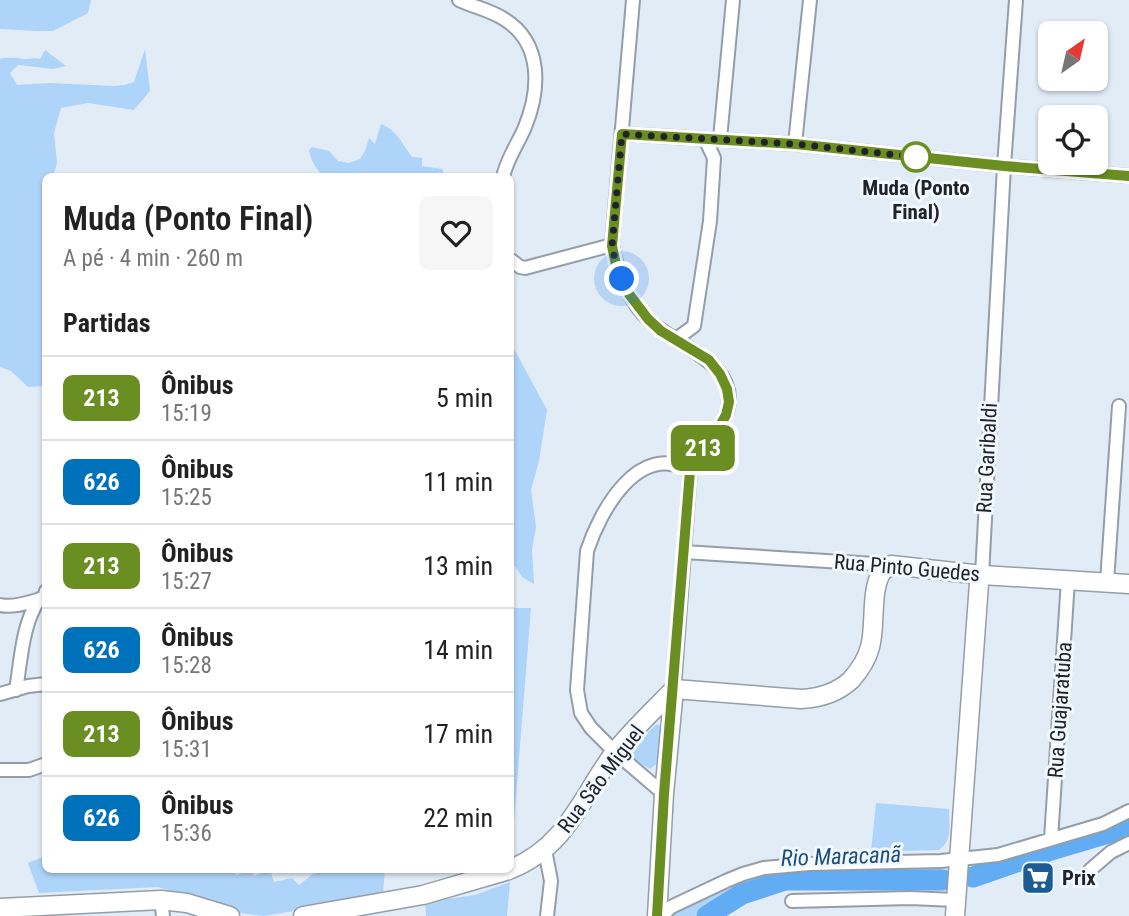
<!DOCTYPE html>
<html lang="pt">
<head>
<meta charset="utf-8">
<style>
	body { margin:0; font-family:"Roboto Condensed",sans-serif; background:#f6f6f6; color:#222; height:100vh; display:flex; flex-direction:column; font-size:26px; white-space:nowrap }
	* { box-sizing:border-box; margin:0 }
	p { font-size:23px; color:#767676 }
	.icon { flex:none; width:38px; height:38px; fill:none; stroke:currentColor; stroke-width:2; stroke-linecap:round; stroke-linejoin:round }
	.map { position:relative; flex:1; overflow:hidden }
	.sheet { position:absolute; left:42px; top:173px; width:472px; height:700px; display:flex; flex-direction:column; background:#fff; border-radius:10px; box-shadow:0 2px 5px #0004 }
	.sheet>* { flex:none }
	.badge { padding:0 14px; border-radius:10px; font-size:24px; line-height:46px }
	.needle { width:46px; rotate:34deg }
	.controls { position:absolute; left:1038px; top:21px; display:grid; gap:14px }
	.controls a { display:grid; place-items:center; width:70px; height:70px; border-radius:10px; background:#fff; box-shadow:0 2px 5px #0004; font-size:35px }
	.you { position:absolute; width:35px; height:35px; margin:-18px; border:5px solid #fff; border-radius:50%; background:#1a73e8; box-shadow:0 0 0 10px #1a73e833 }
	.map>.badge { position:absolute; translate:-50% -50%; box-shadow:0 0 0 4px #fff }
	h2 { padding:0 21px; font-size:26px; line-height:63px }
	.round { display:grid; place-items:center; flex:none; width:74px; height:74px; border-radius:10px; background:#f6f6f6 }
	.summary { display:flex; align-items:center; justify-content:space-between; height:119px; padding:0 21px }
	h1 { font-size:33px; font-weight:600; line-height:52px }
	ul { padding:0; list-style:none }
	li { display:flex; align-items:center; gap:21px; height:84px; padding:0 21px; border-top:2px solid #e0e0e0 }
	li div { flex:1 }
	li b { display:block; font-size:26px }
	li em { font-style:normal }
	li .badge { min-width:77px; font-weight:700; text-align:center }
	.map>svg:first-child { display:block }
	.green { fill:#afd4f9 }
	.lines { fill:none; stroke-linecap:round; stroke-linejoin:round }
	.river { stroke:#61acf2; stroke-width:21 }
	.street-casing { stroke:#949ea8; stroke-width:16 }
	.secondary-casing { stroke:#949ea8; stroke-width:21 }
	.street { stroke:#fff; stroke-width:12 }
	.secondary { stroke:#fff; stroke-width:18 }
	.line-casing { stroke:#fff; stroke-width:16 }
	.line { stroke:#6b8e23; stroke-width:10 }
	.walk { stroke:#202428; stroke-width:7; stroke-dasharray:0 12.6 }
	.stop-dot { fill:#fff; stroke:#6b8e23; stroke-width:3.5 }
	.labels { text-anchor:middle; stroke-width:6; stroke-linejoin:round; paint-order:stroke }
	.stop-label { font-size:21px; font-weight:bold; fill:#202428; stroke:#f2f8ff }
	.street-label { font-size:21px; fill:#202428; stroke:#f2f8ff }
	.poi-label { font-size:21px; font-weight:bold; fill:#202428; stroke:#f2f8ff; text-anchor:start }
	.water-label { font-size:23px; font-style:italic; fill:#1b507e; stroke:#f2f8ff }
</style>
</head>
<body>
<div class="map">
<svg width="1129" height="916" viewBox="0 0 1129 916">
	<rect width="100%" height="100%" fill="#e1ecf7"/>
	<path class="green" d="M0,0H91L88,13L53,31H36L0,29Z
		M145,49L150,91L134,110L88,103L61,108L54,133L57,163L53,177H46L45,386L28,387L11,371L0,367V59C9,57 15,58 23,59C30,60 32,57 40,59L45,50L66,66L53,69L18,65L10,73L17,85L50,83L114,86L124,85L134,82Z
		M381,124C397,130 402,144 412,157L422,158V166L443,169V177H324C316,169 311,161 309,150L312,147L329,151L338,161L349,163L360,159L365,151L369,138L375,144Z
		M511,343L547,410L539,461L531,490L536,527L532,550L534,584L522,577L515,566L511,565Z
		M511,608H531L511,858Z
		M657,724L663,727L656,764L650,769L629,756V749Z
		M876,803L949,809C949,825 953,841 939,850L871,852Z
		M45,856L46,870H234L236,875L250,871L254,876L270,870L274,882L292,878L299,885L318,870L336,872L337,870H385L383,893L318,907L264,916L241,913L158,887L39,893L28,863Z
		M861,868H942L943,873L860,870L823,874H788L754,882L740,887L723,896L695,916H671C699,901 727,884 759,876C792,868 827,870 861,868Z
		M510,882L507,916H426L425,902L475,895Z"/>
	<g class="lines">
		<path class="river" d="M973,877L1048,851L1112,832L1129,824
			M707,916L742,894L785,880H943"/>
		<defs>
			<path id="street" d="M459,0C474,7 490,10 504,19C543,43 540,90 525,127C518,144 507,158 503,177
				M633,0L612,245C617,272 629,302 650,321C677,347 741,363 727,412C723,424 714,433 707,443C700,452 695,461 690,471L674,689
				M622,134L795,144L1004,166L1129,176
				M720,139L733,0
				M795,144L810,0
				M511,260L520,267L525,268L612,245
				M676,339L694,326L710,221L714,158L705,139
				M684,552L891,565
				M982,575L1004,166L1016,0
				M1107,582L1119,406
				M0,605C14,608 30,602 44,598L46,591
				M16,690C21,660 22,625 39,599
				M0,694L28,686L46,684
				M0,770H29L46,764
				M664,794L615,752L591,728L581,713L577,690L587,551C600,511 639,440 690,471
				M1051,839L1068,580
				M545,850L551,881L547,916
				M1090,870L1111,852L1129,843
				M161,900L163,916
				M792,901L910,898L955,900
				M662,916L671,907L726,881L743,874L764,868L809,864L941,861L998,855L1103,824L1129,811"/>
			<path id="secondary" d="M674,689L801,699C821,698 837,693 851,680C859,671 867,659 870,647C876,627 870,589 882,572C883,571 889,566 891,565L982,575L1129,584
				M511,869C567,846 581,798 614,753C632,730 654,710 674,689
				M0,908L161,900L187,903L230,916
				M303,916L423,895L509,870
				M657,916L664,794L674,689
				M955,916L979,583L982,575"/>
		</defs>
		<use href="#street" class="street-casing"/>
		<use href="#secondary" class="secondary-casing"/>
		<use href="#street" class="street"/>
		<use href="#secondary" class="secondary"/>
	</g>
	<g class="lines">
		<defs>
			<path id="line" d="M657,916L664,794L690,471L698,455L718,429L726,415L729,402L727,389L720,374L709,360L661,331L648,319L629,294L616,265L612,246L622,134L795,144L1004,166L1129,176"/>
		</defs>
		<use href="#line" class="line-casing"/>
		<use href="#line" class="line"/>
		<path class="walk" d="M622,279L616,265L612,246L622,134L795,144L925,158L916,157"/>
	</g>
	<defs>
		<symbol id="supermarket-square" viewBox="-11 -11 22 22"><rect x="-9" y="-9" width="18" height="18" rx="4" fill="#1c5c92" stroke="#f2f8ff"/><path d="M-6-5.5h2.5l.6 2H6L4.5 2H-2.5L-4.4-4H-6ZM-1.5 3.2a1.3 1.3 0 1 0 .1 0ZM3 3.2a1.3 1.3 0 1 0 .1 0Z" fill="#fff"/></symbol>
	</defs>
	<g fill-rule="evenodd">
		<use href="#supermarket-square" x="1019" y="859" width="38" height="38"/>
	</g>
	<circle class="stop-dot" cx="916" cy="157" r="14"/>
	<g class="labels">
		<g class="stop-label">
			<text x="916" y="195">Muda (Ponto<tspan x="916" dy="24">Final)</tspan></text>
		</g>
		<g class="street-label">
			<text transform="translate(987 458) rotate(-87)" y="7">Rua Garibaldi</text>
			<text transform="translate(907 568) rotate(5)" y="7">Rua Pinto Guedes</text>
			<text transform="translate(1060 710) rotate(-86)" y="7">Rua Guajaratuba</text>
			<text transform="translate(601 779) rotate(-53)" y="7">Rua São Miguel</text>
		</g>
		<g class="poi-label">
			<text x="1062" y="885">Prix</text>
		</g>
		<g class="water-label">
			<text transform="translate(841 856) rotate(-2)" y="8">Rio Maracanã</text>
		</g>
	</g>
</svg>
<div class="controls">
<a><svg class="needle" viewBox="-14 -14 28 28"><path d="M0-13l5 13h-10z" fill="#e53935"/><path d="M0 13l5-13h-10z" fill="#767676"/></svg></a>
<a><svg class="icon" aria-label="locate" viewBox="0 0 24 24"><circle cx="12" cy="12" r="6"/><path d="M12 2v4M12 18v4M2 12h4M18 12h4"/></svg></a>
</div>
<div class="you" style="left:622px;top:279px"></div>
<b class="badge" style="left:703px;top:448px;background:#6b8e23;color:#fff">213</b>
<section class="sheet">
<div class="summary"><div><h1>Muda (Ponto Final)</h1><p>A pé · 4 min · 260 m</p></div><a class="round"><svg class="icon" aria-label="heart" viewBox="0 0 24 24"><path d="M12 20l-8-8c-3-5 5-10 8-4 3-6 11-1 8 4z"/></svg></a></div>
<h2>Partidas</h2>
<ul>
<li><span class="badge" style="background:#6b8e23;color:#fff">213</span><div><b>Ônibus</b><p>15:19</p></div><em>5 min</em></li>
<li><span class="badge" style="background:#0072bc;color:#fff">626</span><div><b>Ônibus</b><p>15:25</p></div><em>11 min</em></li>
<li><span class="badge" style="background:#6b8e23;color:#fff">213</span><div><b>Ônibus</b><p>15:27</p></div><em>13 min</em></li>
<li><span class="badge" style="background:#0072bc;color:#fff">626</span><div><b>Ônibus</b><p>15:28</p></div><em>14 min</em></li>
<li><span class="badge" style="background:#6b8e23;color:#fff">213</span><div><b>Ônibus</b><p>15:31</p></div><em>17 min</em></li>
<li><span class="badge" style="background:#0072bc;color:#fff">626</span><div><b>Ônibus</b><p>15:36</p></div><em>22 min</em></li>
</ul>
</section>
</div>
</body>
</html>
